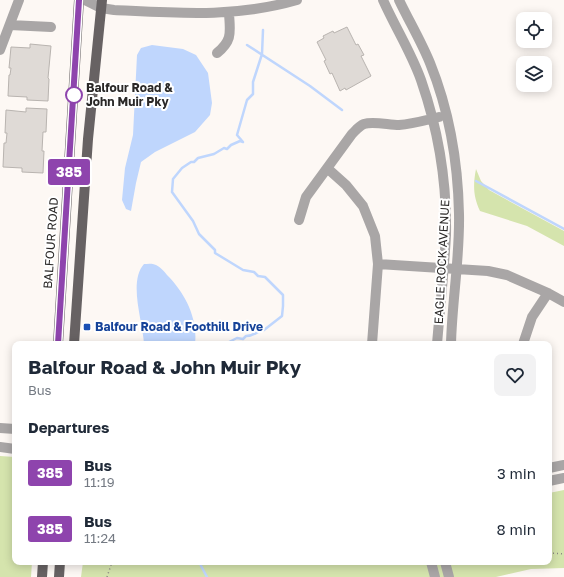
<!DOCTYPE html>
<html lang="en">
<head>
<meta charset="utf-8">
<style>
	body { margin:0; font-family:"Golos Text",sans-serif; background:#f2f2f3; color:#1f2937; height:100vh; display:flex; flex-direction:column; font-size:15px; white-space:nowrap }
	* { box-sizing:border-box; margin:0 }
	p { font-size:13px; color:#747a83 }
	.icon { flex:none; width:22px; height:22px; fill:none; stroke:currentColor; stroke-width:2; stroke-linecap:round; stroke-linejoin:round }
	.map { position:relative; flex:1; overflow:hidden }
	.sheet { position:absolute; left:12px; top:341px; width:540px; height:224px; display:flex; flex-direction:column; background:#fff; border-radius:8px; box-shadow:0 2px 10px #0003 }
	.sheet>* { flex:none }
	.badge { padding:0 8px; border-radius:3px; font-size:14px; line-height:26px }
	.buttons { position:absolute; left:516px; top:12px; display:grid; gap:8px }
	.buttons a { display:grid; place-items:center; width:36px; height:36px; border-radius:8px; background:#fff; box-shadow:0 2px 10px #0003; font-size:20px }
	.map>.badge { position:absolute; translate:-50% -50%; box-shadow:0 0 0 2px #fff }
	h2 { padding:0 16px; font-size:15px; line-height:36px }
	.round { display:grid; place-items:center; flex:none; width:42px; height:42px; border-radius:8px; background:#f2f2f3 }
	.head { display:flex; align-items:center; justify-content:space-between; height:68px; padding:0 16px }
	h1 { font-size:19px; font-weight:700; line-height:30px }
	ul { padding:0; list-style:none }
	li { display:flex; align-items:center; gap:12px; height:56px; padding:0 16px }
	li div { flex:1 }
	li b { display:block; font-size:15px }
	li em { font-style:normal }
	li .badge { min-width:44px; font-weight:700; text-align:center }
	.map>svg:first-child { display:block }
	.green { fill:#d5e4ad }
	.water { fill:#bfd6fd }
	.lines { fill:none; stroke-linecap:round; stroke-linejoin:round }
	.stream { stroke:#bfd6fd; stroke-width:2.5 }
	.building { fill:#dfdad6; stroke:#b9b4b0 }
	.path { stroke:#8a8684; stroke-width:1.5; stroke-dasharray:1 3; stroke-linecap:butt }
	.minor { stroke:#a9a6a6; stroke-width:10 }
	.major { stroke:#676263; stroke-width:10 }
	.line-casing { stroke:#fff; stroke-width:9 }
	.line { stroke:#8e44ad; stroke-width:6 }
	.stop-dot { fill:#fff; stroke:#8e44ad; stroke-width:2 }
	.transit-dot { fill:#1a4fb4; stroke:#fff; stroke-width:1.5 }
	.labels { text-anchor:middle; stroke-width:4; stroke-linejoin:round; paint-order:stroke }
	.stop-label { font-size:12px; font-weight:bold; fill:#2a2827; stroke:#fff; text-anchor:start }
	.street-label { font-size:12px; fill:#2a2827; stroke:#fff }
	.transit-label { font-size:12px; font-weight:bold; fill:#164399; stroke:#fff; text-anchor:start }
</style>
</head>
<body>
<div class="map">
<svg width="564" height="577" viewBox="0 0 564 577">
	<rect width="100%" height="100%" fill="#fdf8f4"/>
	<path class="green" d="M476,169L481,181L489,190L564,231V246L527,226L480,211C473,196 473,185 476,169Z
		M0,456L15,457V562H32L31,577H0Z
		M564,490V568L531,569L496,577H81L83,562H549V493Z"/>
	<path class="water" d="M152,45L183,49L196,55L208,73L212,103L210,115L195,132L155,152L141,162L136,183L131,211L126,209L122,200L125,168L133,135L137,55L141,48Z
		M144,264C147,264 152,263 156,265C160,267 164,271 167,275C185,293 198,318 195,344H144C143,322 128,282 144,264Z"/>
	<g class="lines">
		<path class="stream" d="M247,45L310,86L342,110
			M476,181L564,229
			M225,344L237,338L243,339L246,336C256,336 257,330 264,330L282,316L283,306V295L265,277L258,276L254,272L243,270L215,253V250L199,234L193,221L172,192L173,179L182,168L191,162H194L198,158L214,154L224,148L227,149L231,145L240,141L243,142L237,135L247,100L253,94V82L262,54L263,30
			M199,562L207,577"/>
	</g>
	<path class="building" d="M347,27L356,45L358,44L364,55L361,56L371,76L346,90L345,88L340,91L332,73L330,74L324,61L326,60L317,42L324,38L323,36L333,31L334,33Z
		M30,44L51,46L48,78L49,79L48,101L27,100V97L8,96L9,75H10L11,68H9L11,47L30,48Z
		M26,108L47,109L46,132H43L42,151H44L43,173L22,172V168L3,167L4,143H6L7,133H5L6,110L26,112Z"/>
	<g class="lines">
		<path class="path" d="M549,553L564,554
			M107,577L112,562"/>
		<path class="minor" d="M85,0L101,8L114,10C177,13 235,18 297,0
			M383,0C395,27 411,52 421,80C438,129 447,183 446,235C444,271 440,308 437,344
			M399,0C409,21 421,41 430,63C449,110 458,163 459,214C460,257 452,301 451,344
			M10,25L51,27
			M0,50L19,0
			M217,53C233,40 230,32 229,13
			M327,168L346,185L363,206L375,236L378,264L372,344
			M299,220L306,197L352,134C356,130 359,126 364,124C373,121 389,125 399,125C413,124 426,120 439,117
			M378,264L488,271L507,275L548,293L564,302
			M523,344L532,317L548,293
			M0,428L15,429
			M0,447L15,449
			M549,468L564,465
			M549,481L564,478
			M431,562L435,577
			M445,562L449,577"/>
		<path class="major" d="M58,344L79,0
			M74,344L88,139L102,0
			M42,577L43,562
			M59,577L60,562"/>
	</g>
	<g class="lines">
		<defs>
			<path id="line" d="M58,344L79,0"/>
		</defs>
		<use href="#line" class="line-casing"/>
		<use href="#line" class="line"/>
	</g>
	<circle class="stop-dot" cx="74" cy="95" r="8"/>
	<rect class="transit-dot" x="83" y="323" width="8" height="8" rx="2"/>
	<g class="labels">
		<g class="stop-label">
			<text x="86" y="92">Balfour Road &amp;<tspan x="86" dy="14">John Muir Pky</tspan></text>
		</g>
		<g class="street-label">
			<text transform="translate(51 243) rotate(-86)" y="4">BALFOUR ROAD</text>
			<text transform="translate(442 262) rotate(-87)" y="4">EAGLE ROCK AVENUE</text>
		</g>
		<g class="transit-label">
			<text x="95" y="331">Balfour Road &amp; Foothill Drive</text>
		</g>
	</g>
</svg>
<div class="buttons">
<a><svg class="icon" aria-label="locate" viewBox="0 0 24 24"><circle cx="12" cy="12" r="6"/><path d="M12 2v4M12 18v4M2 12h4M18 12h4"/></svg></a>
<a><svg class="icon" aria-label="layers" viewBox="0 0 24 24"><path d="M12 4l9 5-9 5-9-5zM3 14l9 5 9-5"/></svg></a>
</div>
<b class="badge" style="left:69px;top:172px;background:#8e44ad;color:#fff">385</b>
<section class="sheet">
<div class="head"><div><h1>Balfour Road &amp; John Muir Pky</h1><p>Bus</p></div><a class="round"><svg class="icon" aria-label="heart" viewBox="0 0 24 24"><path d="M12 20l-8-8c-3-5 5-10 8-4 3-6 11-1 8 4z"/></svg></a></div>
<h2>Departures</h2>
<ul>
<li><span class="badge" style="background:#8e44ad;color:#fff">385</span><div><b>Bus</b><p>11:19</p></div><em>3 min</em></li>
<li><span class="badge" style="background:#8e44ad;color:#fff">385</span><div><b>Bus</b><p>11:24</p></div><em>8 min</em></li>
</ul>
</section>
</div>
</body>
</html>
